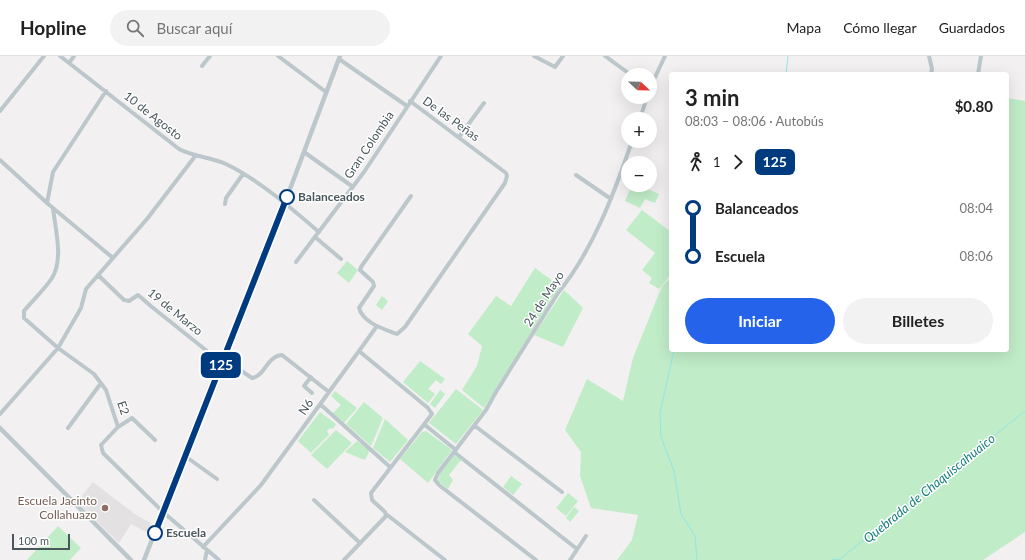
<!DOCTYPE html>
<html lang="es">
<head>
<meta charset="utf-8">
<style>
	body { margin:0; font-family:Lato,sans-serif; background:#f2f2f2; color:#222; height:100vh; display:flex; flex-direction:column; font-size:15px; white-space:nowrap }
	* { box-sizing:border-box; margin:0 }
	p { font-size:13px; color:#767676 }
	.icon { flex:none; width:22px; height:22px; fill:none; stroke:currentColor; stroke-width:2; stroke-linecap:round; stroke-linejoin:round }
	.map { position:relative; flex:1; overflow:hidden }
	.details { position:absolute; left:669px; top:16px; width:340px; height:280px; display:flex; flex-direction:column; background:#fff; border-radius:4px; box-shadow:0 4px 16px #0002 }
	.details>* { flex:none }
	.badge { padding:0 8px; border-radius:6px; font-size:14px; line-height:26px }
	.needle { width:26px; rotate:112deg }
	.controls { position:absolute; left:621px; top:12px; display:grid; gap:8px }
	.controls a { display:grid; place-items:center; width:36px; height:36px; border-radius:50%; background:#fff; box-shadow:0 4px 16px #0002; font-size:20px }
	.scale { position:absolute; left:12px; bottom:10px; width:58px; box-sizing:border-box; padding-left:4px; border:2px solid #49575c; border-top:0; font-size:11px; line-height:14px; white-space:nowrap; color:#49575c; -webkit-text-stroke:3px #fff; paint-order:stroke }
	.map>.badge { position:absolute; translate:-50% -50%; box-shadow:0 0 0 2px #fff }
	.legs { display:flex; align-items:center; gap:6px; height:44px; padding:0 16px; font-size:13px }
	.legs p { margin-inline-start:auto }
	.headline { display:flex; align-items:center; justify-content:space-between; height:68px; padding:0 16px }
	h1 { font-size:22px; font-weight:700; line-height:30px }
	.primary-button { display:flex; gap:8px; margin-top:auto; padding:8px 16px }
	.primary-button a { flex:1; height:46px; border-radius:24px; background:#2563eb; color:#fff; font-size:16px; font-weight:700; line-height:46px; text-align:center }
	.primary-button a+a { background:#f2f2f2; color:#222 }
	ul { padding:0 16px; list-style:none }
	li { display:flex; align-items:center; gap:14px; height:48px; font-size:15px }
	li i { display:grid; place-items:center; width:6px; height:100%; margin:0 5px; background:currentColor }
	li i::after { content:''; width:10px; height:10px; margin:-5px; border:3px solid; border-radius:50%; background:#fff }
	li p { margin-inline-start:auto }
	li:first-child i { background:linear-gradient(#0000 50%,currentColor 0) }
	li:last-child i { background:linear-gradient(currentColor 50%,#0000 0) }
	header { display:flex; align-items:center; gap:24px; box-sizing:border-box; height:56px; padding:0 20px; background:#fff; border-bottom:1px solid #e0e0e0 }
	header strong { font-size:19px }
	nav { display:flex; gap:22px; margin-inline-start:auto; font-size:14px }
	.search { width:280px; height:36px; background:#f2f2f2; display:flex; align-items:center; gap:10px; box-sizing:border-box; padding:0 14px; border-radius:22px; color:#767676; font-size:15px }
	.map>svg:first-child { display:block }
	.education { fill:#e3e1e2 }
	.green { fill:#c1ecc8 }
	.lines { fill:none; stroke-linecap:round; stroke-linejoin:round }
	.stream { stroke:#91e6e5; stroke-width:1 }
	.minor { stroke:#bcc7cc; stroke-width:4 }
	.tertiary { stroke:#bcc7cc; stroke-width:4.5 }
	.line-1-casing { stroke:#fff; stroke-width:9 }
	.line-1 { stroke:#003b80; stroke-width:6 }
	.stop-1-dot { fill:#fff; stroke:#003b80; stroke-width:2 }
	.education-dot { fill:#8d6e63; stroke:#fff; stroke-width:1.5 }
	.labels { text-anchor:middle; stroke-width:3; stroke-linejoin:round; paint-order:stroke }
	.street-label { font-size:12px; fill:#49575c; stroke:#fff }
	.stop-label { font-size:12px; font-weight:bold; fill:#49575c; stroke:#fff; text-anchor:start }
	.education-label { font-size:12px; fill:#785e54; stroke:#fff; text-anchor:end }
	.water-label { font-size:13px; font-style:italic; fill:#157e7c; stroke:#fff }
</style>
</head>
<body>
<header>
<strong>Hopline</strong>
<div class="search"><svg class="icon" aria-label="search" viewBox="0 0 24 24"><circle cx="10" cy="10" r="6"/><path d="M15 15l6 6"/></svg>Buscar aquí</div>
<nav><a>Mapa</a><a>Cómo llegar</a><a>Guardados</a></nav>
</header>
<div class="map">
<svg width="1025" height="504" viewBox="0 0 1025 504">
	<rect width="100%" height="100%" fill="#f2f0f0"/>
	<path class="education" d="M93,426L136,459L151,467L146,476L131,468L119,487L77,446Z"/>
	<path class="green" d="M1007,42L1025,45V476L983,504H617L632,484L638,459L591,452L580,420L581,396L565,374L587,323L623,345L633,302L662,230L671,221V294H1007Z
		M632,129H639L659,138L655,147L645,143L640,152L625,145Z
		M642,154L671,176V218L659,233L649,227L652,222L642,214L655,197L626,174Z
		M347,205L358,214L349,227L337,217Z
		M535,212L560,230L484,352L462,334L477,310L482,290L468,278L496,240L511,250Z
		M564,234L583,252L563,291L534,279Z
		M382,240L388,245L382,254L376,249Z
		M420,305L445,323L441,328L436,324L428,333L435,338L428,347L403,326Z
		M456,333L483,354L456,388L429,367Z
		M440,334L445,338L435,352L430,348Z
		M335,335L357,352L344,367L333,357L341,349L331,340Z
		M364,346L383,362L371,390L346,368Z
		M320,356L336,368L333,373L330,372L327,375L329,379L311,397L298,385Z
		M385,363L408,384L390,406L373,392Z
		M336,374L352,387L327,413L311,399Z
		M426,375L452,394L428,427L400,403L422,376Z
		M357,385L370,394L365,404L345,396Z
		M454,399L461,404L449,419L453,424L448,433L438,425L440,417Z
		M511,420L522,428L513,439L503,431Z
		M568,437L578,445L566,460L556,452Z
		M574,451L579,455L570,466L566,462Z
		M58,470L81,492L70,504H27Z"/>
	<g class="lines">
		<path class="stream" d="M786,18L788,0
			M674,294L660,357L661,381L674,415L681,458L695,480L697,504
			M831,504L840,503L1025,355"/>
		<path class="minor" d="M60,0L179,93C194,101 211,101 226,108C259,124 291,152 319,176
			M278,0L326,36
			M534,0L555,11L563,0
			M605,0L631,19
			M929,0L932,13L931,18
			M339,3L407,50
			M69,7L74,0
			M202,10L210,0
			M978,18L981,0
			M650,32L665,0
			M410,45L506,117L507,120L505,127L405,271L397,278C384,273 363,267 359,252L374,230L373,226L360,214L361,211L411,140
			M0,55L44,0
			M640,63L647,41
			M459,81L484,47
			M304,96L353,131
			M0,104L47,147L113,202
			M576,119L611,143
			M47,147L53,116L106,35
			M225,148L226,142L243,118
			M53,152C55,172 64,203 52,222C44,234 33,244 24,255V262L58,292L94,318L106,334L118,371L101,389L103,397L163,456L219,504
			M315,181L341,203
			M296,206L364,116L441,0
			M98,219L124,244L129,245L138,239L152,251L222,307
			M359,295L377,270
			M224,303L252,322C265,320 267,300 282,299L329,336
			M311,321L304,330L312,337
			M320,348L390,411
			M0,358L58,292L81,252L86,233L147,163L196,99
			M425,369L456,394
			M475,370L562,436
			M118,371L132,362L155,384
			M68,372L101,327
			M454,396L577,493
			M185,400L217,423
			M314,444L360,487
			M386,458L445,504
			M203,491L261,429L359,295L428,352L432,358L371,437L372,444L385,456L386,460L344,504
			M205,504L207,494
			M536,504L439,429L435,424L438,417L486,354L496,336L558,237C593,194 614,138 632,85
			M570,504L586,480"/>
		<path class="tertiary" d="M0,372L131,504
			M144,504L287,141L340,0"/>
	</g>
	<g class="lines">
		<defs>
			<path id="line-1" d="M155,477L287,141"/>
		</defs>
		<use href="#line-1" class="line-1-casing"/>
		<use href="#line-1" class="line-1"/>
	</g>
	<g class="stop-1-dot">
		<circle cx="287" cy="141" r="7"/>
		<circle cx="155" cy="477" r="7"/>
	</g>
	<circle class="education-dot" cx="105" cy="452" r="4"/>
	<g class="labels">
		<g class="street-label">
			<text transform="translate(153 60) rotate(38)" y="4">10 de Agosto</text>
			<text transform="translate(451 63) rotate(36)" y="4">De las Peñas</text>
			<text transform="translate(369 89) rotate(-56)" y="4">Gran Colombia</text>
			<text transform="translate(544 243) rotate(-57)" y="4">24 de Mayo</text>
			<text transform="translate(175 256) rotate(39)" y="4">19 de Marzo</text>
			<text transform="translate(306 351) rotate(-56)" y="4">N6</text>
			<text transform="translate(123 352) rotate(71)" y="4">E2</text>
		</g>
		<g class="stop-label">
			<text x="298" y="145">Balanceados</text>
			<text x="166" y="481">Escuela</text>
		</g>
		<g class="education-label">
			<text x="97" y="449">Escuela Jacinto<tspan x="97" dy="14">Collahuazo</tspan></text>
		</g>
		<g class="water-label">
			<text transform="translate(929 432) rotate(-39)" y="5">Quebrada de Chaquiscahuaico</text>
		</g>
	</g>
</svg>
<div class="controls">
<a><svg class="needle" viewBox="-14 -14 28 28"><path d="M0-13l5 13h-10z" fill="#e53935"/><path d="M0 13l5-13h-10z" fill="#767676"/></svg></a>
<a>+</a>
<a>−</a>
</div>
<div class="scale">100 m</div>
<b class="badge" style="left:221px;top:309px;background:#003b80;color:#fff">125</b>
<section class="details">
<div class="headline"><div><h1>3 min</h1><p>08:03 – 08:06 · Autobús</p></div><b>$0.80</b></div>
<div class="legs"><svg class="icon" aria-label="walk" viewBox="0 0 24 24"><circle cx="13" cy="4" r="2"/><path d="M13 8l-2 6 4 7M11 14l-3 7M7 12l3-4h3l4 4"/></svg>1<svg class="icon" aria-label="forward" viewBox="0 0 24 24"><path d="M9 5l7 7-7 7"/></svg><b class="badge" style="background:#003b80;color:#fff">125</b></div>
<ul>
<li><i style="color:#003b80"></i><b>Balanceados</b><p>08:04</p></li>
<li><i style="color:#003b80"></i><b>Escuela</b><p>08:06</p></li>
</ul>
<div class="primary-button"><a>Iniciar</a><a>Billetes</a></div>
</section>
</div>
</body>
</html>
